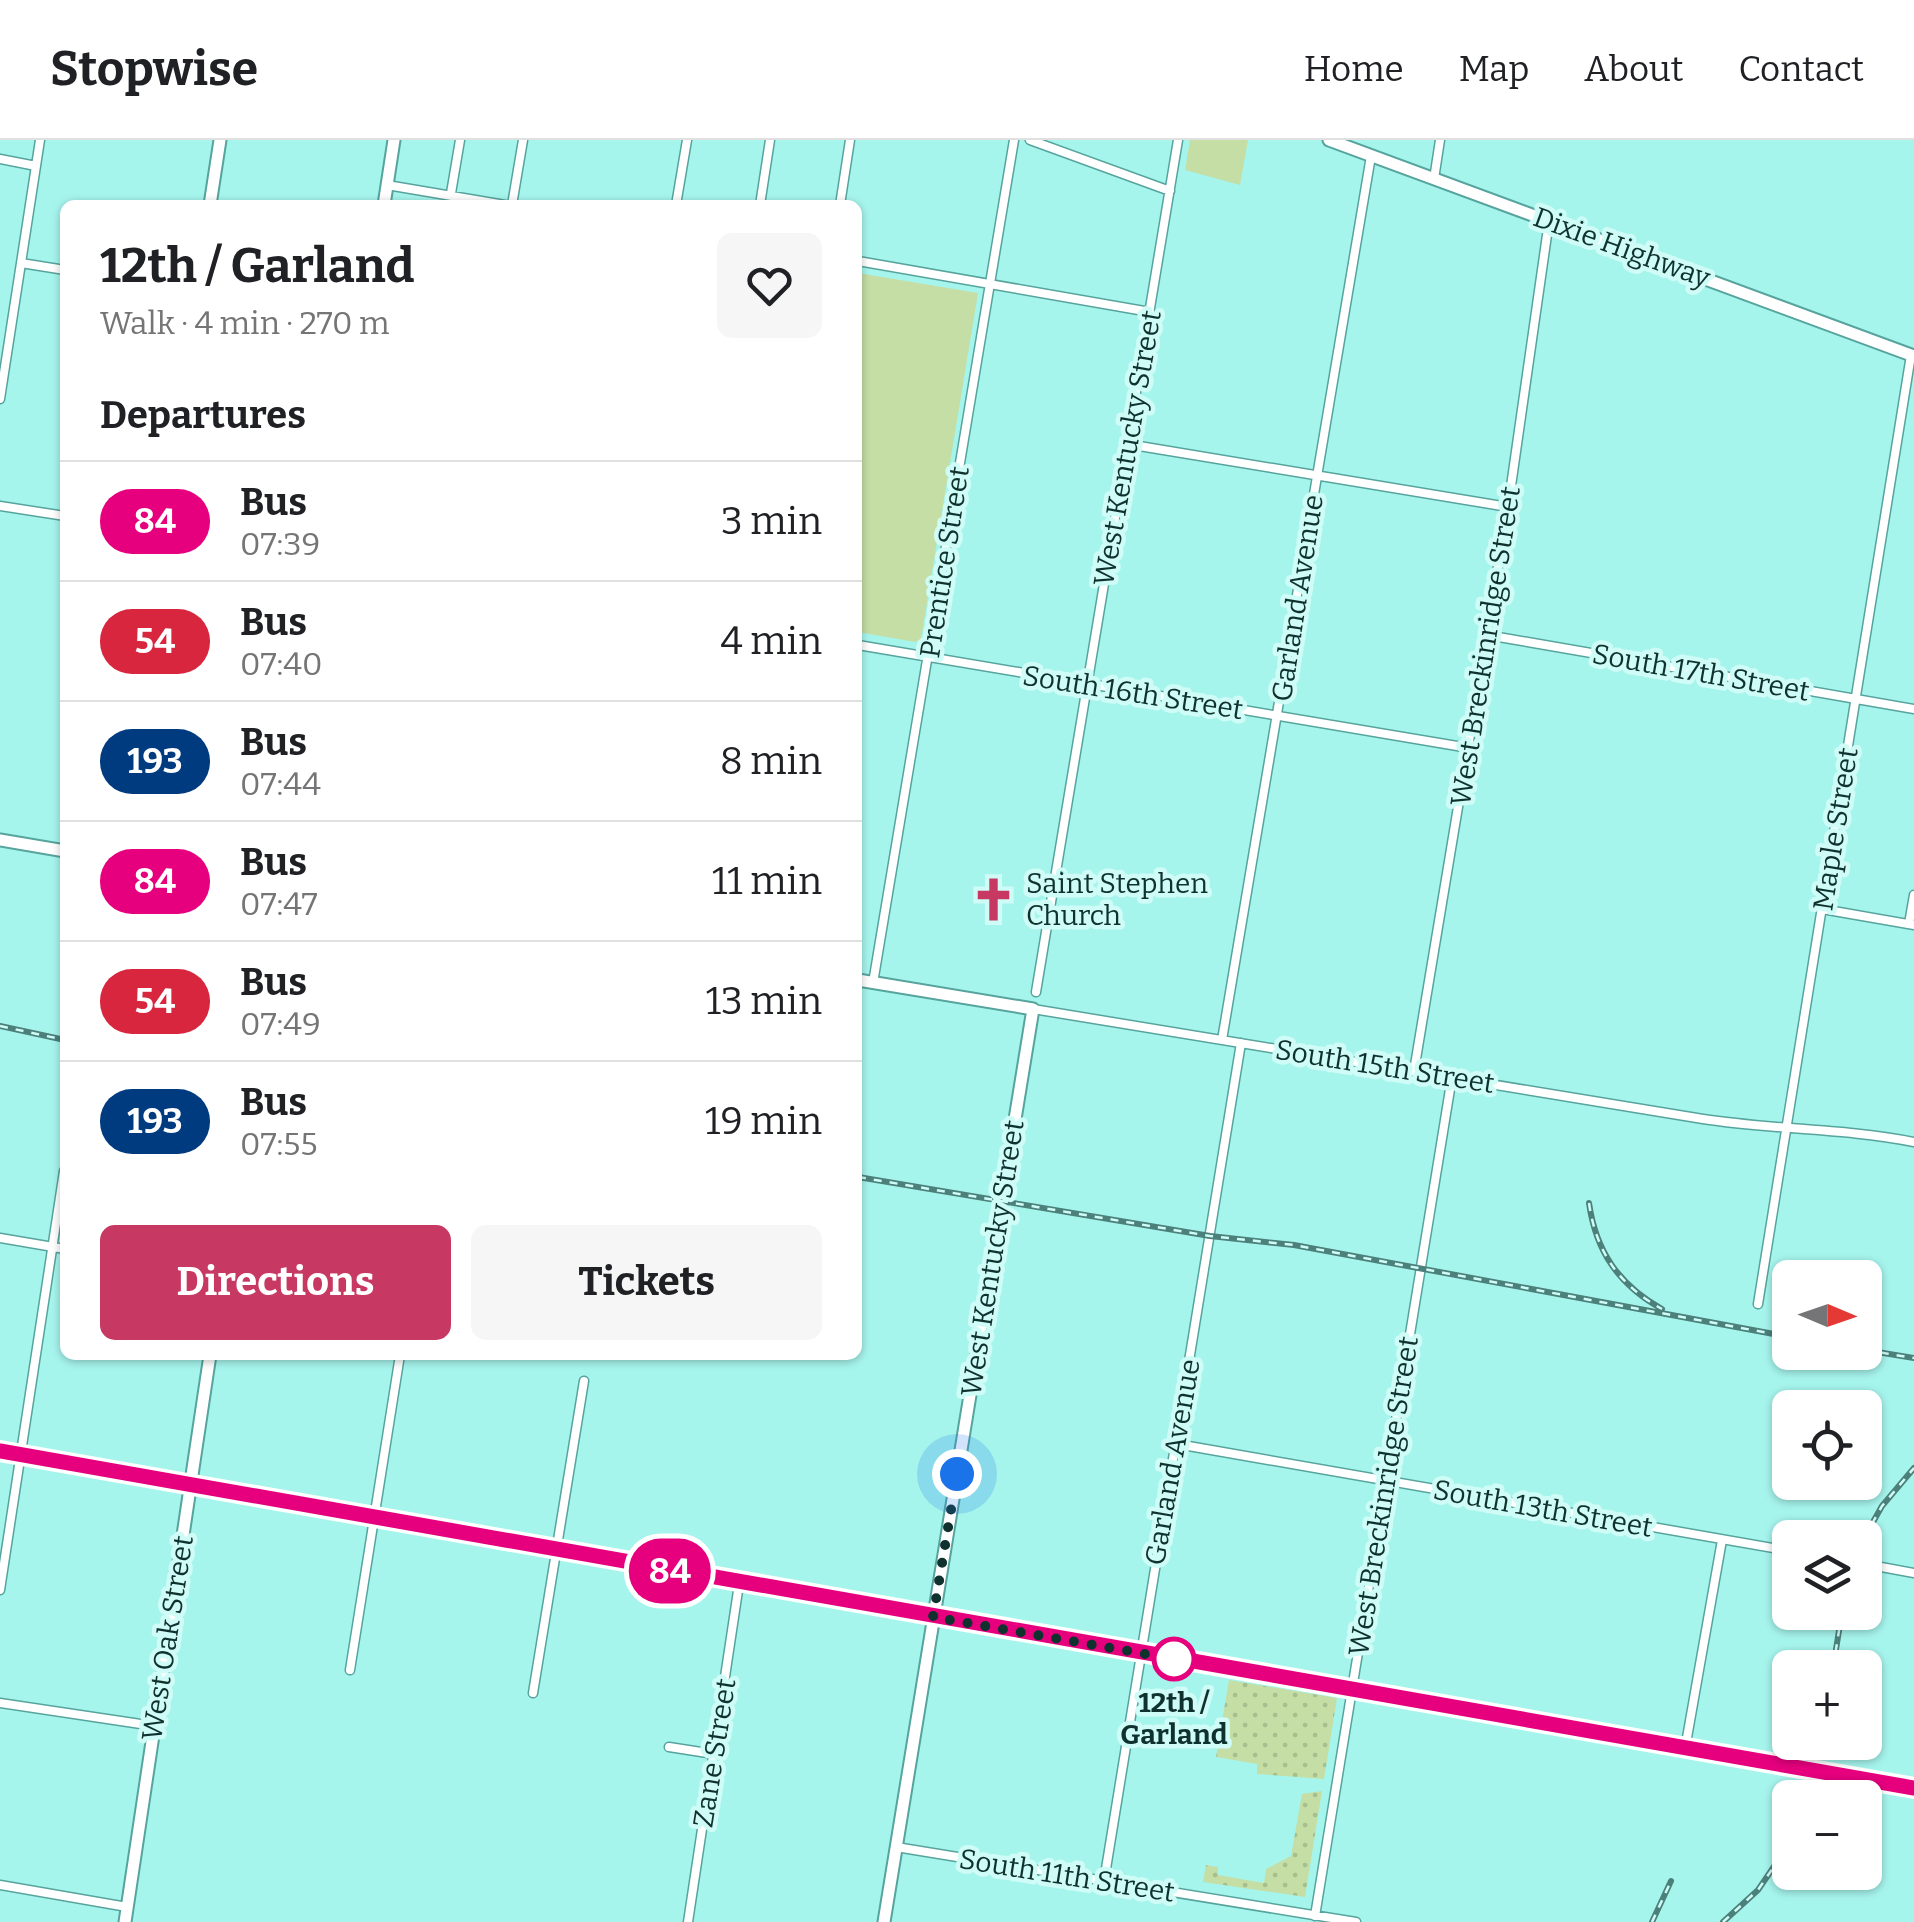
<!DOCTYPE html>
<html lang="en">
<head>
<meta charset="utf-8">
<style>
	body { margin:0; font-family:Bitter,serif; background:#f6f6f6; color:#202124; height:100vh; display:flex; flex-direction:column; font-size:38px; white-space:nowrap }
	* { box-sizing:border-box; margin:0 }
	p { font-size:32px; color:#757577 }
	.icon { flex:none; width:55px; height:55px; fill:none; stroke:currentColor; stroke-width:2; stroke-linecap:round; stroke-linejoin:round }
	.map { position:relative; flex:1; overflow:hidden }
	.details { position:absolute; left:60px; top:60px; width:802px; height:1160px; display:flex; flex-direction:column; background:#fff; border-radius:15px; box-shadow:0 2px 8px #0004 }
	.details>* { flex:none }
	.badge { padding:0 20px; border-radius:32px; font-size:35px; line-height:65px }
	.needle { width:65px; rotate:92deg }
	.controls { position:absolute; left:1772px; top:1120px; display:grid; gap:20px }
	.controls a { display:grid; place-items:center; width:110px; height:110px; border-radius:15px; background:#fff; box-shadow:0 2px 8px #0004; font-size:50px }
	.you { position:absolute; width:50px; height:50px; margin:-25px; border:8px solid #fff; border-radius:50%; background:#1a73e8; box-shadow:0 0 0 15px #1a73e833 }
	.map>.badge { position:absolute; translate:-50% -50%; box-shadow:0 0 0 5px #fff }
	h2 { padding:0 40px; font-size:38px; line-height:90px }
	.round { display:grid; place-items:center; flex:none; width:105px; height:105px; border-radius:15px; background:#f6f6f6 }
	.summary { display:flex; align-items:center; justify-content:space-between; height:170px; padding:0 40px }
	h1 { font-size:48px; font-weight:700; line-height:75px }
	.cta { display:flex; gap:20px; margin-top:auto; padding:20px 40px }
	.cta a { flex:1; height:115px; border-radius:15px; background:#c73962; color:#fff; font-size:40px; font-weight:700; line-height:115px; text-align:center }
	.cta a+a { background:#f6f6f6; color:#202124 }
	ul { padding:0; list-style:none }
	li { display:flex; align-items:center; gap:30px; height:120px; padding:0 40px; border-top:2px solid #e0e0e0 }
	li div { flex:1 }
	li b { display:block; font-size:38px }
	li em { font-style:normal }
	li .badge { min-width:110px; font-weight:700; text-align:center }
	header { display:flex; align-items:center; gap:60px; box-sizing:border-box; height:140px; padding:0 50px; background:#fff; border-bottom:2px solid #e0e0e0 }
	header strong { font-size:48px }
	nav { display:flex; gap:55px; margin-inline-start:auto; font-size:35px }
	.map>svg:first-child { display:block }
	.grass { fill:url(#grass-dots) }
	.park { fill:#c4dea5 }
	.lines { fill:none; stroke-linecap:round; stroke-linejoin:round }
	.street-casing { stroke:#56a49d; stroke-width:11 }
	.secondary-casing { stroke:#56a49d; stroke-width:15 }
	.street { stroke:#fff; stroke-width:8 }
	.secondary { stroke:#fff; stroke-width:11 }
	.rail-casing { stroke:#4c807b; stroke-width:6 }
	.rail { stroke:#cffcf7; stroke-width:2.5; stroke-dasharray:8; stroke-linecap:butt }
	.line-casing { stroke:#fff; stroke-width:22 }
	.line { stroke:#e6007e; stroke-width:15 }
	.walk { stroke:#10322f; stroke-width:10; stroke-dasharray:0 18 }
	.stop-dot { fill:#fff; stroke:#e6007e; stroke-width:5 }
	.labels { text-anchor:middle; stroke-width:9; stroke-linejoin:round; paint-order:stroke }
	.street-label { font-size:28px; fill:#10322f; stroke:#cffcf7 }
	.poi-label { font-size:28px; fill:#10322f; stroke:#cffcf7; text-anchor:start }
	.stop-label { font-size:28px; font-weight:bold; fill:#10322f; stroke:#cffcf7 }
</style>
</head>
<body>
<header>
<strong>Stopwise</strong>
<nav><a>Home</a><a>Map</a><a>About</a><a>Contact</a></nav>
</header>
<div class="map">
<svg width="1914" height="1782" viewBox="0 0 1914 1782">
	<defs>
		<pattern id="grass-dots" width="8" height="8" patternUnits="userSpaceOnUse" patternTransform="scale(2.5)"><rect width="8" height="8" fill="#c4dea5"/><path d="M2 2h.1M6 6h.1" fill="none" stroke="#a7bf8e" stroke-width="1.8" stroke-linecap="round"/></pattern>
	</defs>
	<rect width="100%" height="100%" fill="#a6f5ed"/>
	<path class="grass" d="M1229,1540L1337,1558L1324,1639L1257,1634V1624L1216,1617Z
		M1322,1651L1305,1757L1203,1742L1206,1725L1218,1727V1735L1264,1743L1266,1729L1291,1716L1302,1654Z"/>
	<path class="park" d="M1190,0H1248L1240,45L1185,30Z
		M858,133L978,153L921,499L915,502L858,492Z"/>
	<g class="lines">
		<defs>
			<path id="street" d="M1030,0L1170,51
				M0,19L36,26
				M1434,39L1440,0
				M387,45L505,65
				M449,65L460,0
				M512,65L523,0
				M676,65L687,0
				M760,65L770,0
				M840,65L850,0
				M858,121L1150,172
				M21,123L65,130
				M0,259L40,0
				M1127,304L1508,367
				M0,366L65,376
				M1487,495L1914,569
				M858,505L1469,608
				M1822,769L1914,785
				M1909,784L1914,755
				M873,843L1014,0
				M1036,852L1178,0
				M1033,869L1703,979C1774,990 1843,988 1914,1002
				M1222,900L1371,16
				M1414,931L1508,367L1549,81
				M0,1098L65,1109
				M1758,1164L1911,215
				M1177,1304L1790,1411
				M1865,1424L1914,1433
				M0,1450L64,1031
				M350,1530L400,1215
				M533,1553L584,1241
				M0,1563L154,1586
				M669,1607L714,1614
				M1685,1609L1722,1400
				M896,1707L1356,1782
				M1104,1741L1241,903
				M0,1745L127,1767
				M1315,1776L1452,937
				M688,1782L739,1444"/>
			<path id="secondary" d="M1329,0L1914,216
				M210,65L220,0
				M384,65L394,0
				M0,700L65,711
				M858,840L1033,869L884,1782
				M0,1311L1914,1648
				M125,1782L210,1215"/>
		</defs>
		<use href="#street" class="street-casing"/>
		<use href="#secondary" class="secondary-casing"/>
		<use href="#street" class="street"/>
		<use href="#secondary" class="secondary"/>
		<defs>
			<path id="rail" d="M0,886L65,900
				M858,1037L1210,1096L1294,1105L1790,1197
				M1589,1063C1596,1112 1619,1145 1662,1169
				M1865,1210L1914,1218
				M1864,1398L1882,1366L1914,1328
				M1833,1528L1842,1472
				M1809,1658L1820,1602
				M1652,1782L1671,1741
				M1723,1782L1758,1750L1790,1703"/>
		</defs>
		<use href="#rail" class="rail-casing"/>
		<use href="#rail" class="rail"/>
	</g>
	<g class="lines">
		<defs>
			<path id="line" d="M0,1311L1914,1648"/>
		</defs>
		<use href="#line" class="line-casing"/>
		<use href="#line" class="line"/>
		<path class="walk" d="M957,1334L933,1477L1174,1519"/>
	</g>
	<defs>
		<symbol id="church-bare" viewBox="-9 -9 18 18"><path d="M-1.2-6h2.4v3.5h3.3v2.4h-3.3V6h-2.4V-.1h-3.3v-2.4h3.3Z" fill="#c73962" stroke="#cffcf7" stroke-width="2.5" paint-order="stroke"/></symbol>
	</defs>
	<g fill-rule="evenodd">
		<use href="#church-bare" x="962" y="728" width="63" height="63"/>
	</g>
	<circle class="stop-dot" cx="1174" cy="1519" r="20"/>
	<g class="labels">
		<g class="street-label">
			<text transform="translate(1622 107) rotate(20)" y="10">Dixie Highway</text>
			<text transform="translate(1127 308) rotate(-80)" y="10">West Kentucky Street</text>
			<text transform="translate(944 422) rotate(-81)" y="10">Prentice Street</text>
			<text transform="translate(1297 458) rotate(-81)" y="10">Garland Avenue</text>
			<text transform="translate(1485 506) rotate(-81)" y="10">West Breckinridge Street</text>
			<text transform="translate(1701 532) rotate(10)" y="10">South 17th Street</text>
			<text transform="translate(1133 552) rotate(9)" y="10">South 16th Street</text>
			<text transform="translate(1835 689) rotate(-81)" y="10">Maple Street</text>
			<text transform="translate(1385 926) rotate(9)" y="10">South 15th Street</text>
			<text transform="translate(992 1118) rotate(-81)" y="10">West Kentucky Street</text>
			<text transform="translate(1172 1322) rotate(-80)" y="10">Garland Avenue</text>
			<text transform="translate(1383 1356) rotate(-81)" y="10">West Breckinridge Street</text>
			<text transform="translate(1543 1368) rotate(10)" y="10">South 13th Street</text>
			<text transform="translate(167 1498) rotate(-81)" y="10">West Oak Street</text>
			<text transform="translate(714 1613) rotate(-81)" y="10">Zane Street</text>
			<text transform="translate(1067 1735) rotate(9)" y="10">South 11th Street</text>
		</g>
		<g class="poi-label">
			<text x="1026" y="753">Saint Stephen<tspan x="1026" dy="32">Church</tspan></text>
		</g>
		<g class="stop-label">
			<text x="1174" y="1572">12th /<tspan x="1174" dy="32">Garland</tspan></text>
		</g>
	</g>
</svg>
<div class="controls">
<a><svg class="needle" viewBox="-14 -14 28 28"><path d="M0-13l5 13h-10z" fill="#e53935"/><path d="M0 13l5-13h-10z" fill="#757577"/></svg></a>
<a><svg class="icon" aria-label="locate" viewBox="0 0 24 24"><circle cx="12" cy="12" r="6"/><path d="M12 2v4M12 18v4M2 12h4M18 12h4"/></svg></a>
<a><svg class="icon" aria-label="layers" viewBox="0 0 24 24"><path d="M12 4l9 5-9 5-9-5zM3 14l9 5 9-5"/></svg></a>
<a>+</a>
<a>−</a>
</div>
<div class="you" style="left:957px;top:1334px"></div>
<b class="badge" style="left:670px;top:1431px;background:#e6007e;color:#fff">84</b>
<section class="details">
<div class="summary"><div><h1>12th / Garland</h1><p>Walk · 4 min · 270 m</p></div><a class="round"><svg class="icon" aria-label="heart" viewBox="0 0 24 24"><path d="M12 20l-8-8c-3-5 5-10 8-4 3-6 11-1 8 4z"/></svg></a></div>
<h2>Departures</h2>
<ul>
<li><span class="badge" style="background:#e6007e;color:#fff">84</span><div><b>Bus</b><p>07:39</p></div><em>3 min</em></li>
<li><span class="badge" style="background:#d7263d;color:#fff">54</span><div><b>Bus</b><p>07:40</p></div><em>4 min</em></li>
<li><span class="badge" style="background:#003b80;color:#fff">193</span><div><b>Bus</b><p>07:44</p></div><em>8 min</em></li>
<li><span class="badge" style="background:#e6007e;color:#fff">84</span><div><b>Bus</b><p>07:47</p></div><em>11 min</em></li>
<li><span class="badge" style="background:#d7263d;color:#fff">54</span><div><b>Bus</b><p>07:49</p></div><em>13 min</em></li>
<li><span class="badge" style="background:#003b80;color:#fff">193</span><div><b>Bus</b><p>07:55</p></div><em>19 min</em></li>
</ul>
<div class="cta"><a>Directions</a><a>Tickets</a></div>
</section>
</div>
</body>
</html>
